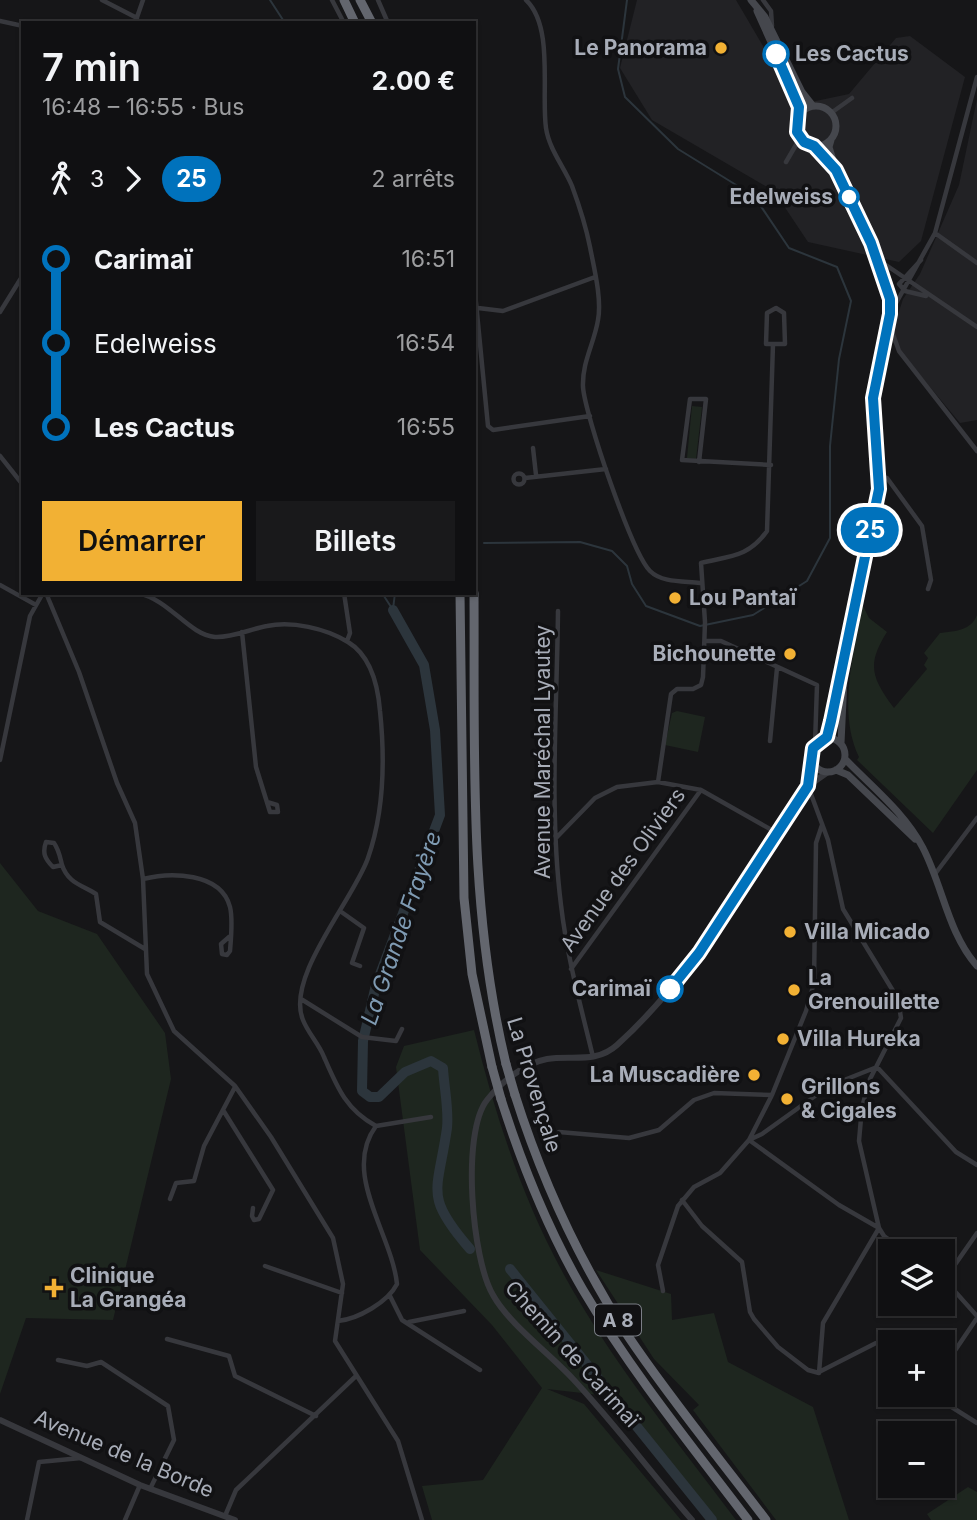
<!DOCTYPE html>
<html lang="fr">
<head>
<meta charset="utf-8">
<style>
	body { margin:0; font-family:Inter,sans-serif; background:#19191b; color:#f1f3f6; height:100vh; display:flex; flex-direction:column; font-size:26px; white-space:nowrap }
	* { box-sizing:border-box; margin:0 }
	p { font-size:23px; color:#9c9d9f }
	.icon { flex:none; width:38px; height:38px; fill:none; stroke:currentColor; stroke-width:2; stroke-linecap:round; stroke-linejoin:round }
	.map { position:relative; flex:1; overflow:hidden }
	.drawer { position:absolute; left:21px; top:21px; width:455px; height:574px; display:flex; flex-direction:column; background:#101012; border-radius:0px; box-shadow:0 2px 5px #0004,0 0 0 2px #303032 }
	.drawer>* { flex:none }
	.badge { padding:0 14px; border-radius:23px; font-size:24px; line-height:46px }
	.fabs { position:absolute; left:878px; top:1239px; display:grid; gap:14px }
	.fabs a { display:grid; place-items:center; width:77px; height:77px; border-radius:0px; background:#101012; box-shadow:0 2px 5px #0004,0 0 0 2px #303032; font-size:35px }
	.map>.badge { position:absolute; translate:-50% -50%; box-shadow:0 0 0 4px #fff }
	.legs { display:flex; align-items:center; gap:10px; height:77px; padding:0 21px; font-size:23px }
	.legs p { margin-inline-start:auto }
	.headline { display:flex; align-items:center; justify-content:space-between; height:119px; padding:0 21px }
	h1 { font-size:38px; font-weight:600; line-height:52px }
	.button { display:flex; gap:14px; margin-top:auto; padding:14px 21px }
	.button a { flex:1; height:80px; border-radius:0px; background:#f2b134; color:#111; font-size:28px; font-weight:600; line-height:80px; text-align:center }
	.button a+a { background:#19191b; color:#f1f3f6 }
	ul { padding:0 21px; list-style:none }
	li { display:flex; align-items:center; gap:24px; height:84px; font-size:26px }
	li i { display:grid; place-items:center; width:10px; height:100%; margin:0 9px; background:currentColor }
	li i::after { content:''; width:18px; height:18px; margin:-9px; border:5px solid; border-radius:50%; background:#101012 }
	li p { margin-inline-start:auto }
	li:first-child i { background:linear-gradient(#0000 50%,currentColor 0) }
	li:last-child i { background:linear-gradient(currentColor 50%,#0000 0) }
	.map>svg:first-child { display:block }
	.built { fill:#222225 }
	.green { fill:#1e261f }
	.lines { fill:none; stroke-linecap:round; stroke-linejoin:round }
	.stream { stroke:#2c353c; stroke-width:2 }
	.river { stroke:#2c353c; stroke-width:10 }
	.minor { stroke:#37383d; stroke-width:4.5 }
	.tertiary { stroke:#37383d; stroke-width:6 }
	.secondary { stroke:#45474d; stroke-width:7 }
	.motorway { stroke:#63666e; stroke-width:9 }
	.motorway-bridge { stroke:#63666e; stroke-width:9 }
	.line-1-casing { stroke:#fff; stroke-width:16 }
	.line-1 { stroke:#0072bc; stroke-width:10 }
	.poi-dot { fill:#f2b134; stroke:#111113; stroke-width:2.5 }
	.stop-1-dot { fill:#fff; stroke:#0072bc; stroke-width:3.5 }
	.labels { text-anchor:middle; stroke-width:7; stroke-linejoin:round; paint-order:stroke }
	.shield { fill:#111113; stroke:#7b7e86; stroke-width:2 }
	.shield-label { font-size:19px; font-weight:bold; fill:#a8adb8 }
	.poi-label { font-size:21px; font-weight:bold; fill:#a8adb8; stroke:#111113; text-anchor:start }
	.stop-label { font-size:21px; font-weight:bold; fill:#a8adb8; stroke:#111113; text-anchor:end }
	.street-label { font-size:21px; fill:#a8adb8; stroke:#111113 }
	.water-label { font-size:23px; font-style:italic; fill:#7f9bb3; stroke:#111113 }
</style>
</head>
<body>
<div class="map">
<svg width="977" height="1520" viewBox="0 0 977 1520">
	<rect width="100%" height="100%" fill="#161618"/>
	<path class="built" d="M637,0H736L763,46L792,106L849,94L896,38L910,36L965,77L921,241L899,262L808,242L774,191L652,120L620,68Z
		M977,99V420L960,423L890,339L903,299L920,274L959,185Z"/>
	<path class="green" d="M692,406L702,407L696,459L687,458Z
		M863,606L869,618L887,632C866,665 872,678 894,708L927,669L924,665L928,658L924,653L940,633C955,631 971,631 977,615V770L933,833L857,760L859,757C837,712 854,651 863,606Z
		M677,711L705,717L698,752L665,745L672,713Z
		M0,863L38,911L97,934L165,1033L171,1079L113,1320L26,1318L0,1394Z
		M474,1030C495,1114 521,1196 563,1273C611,1361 676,1440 736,1520H717L617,1397L547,1389L584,1404L681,1520H432L422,1486L483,1480L542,1388L492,1325L420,1250L396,1067L404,1046Z
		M596,1270L671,1294L672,1320L714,1313L728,1362L813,1407L849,1520H776L693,1410L699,1405L654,1359Z
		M968,1487L977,1492V1520H931L927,1514Z"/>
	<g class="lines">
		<path class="stream" d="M270,0L285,23
			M484,543L580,542L612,551L627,566L632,584L646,606L700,626L753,615L807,581L830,538V446L839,359L851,301L837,267L789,248L754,196L678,149L625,97L618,69L627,0
			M382,593L393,610
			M393,609L395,593"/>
		<path class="river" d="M393,610L424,665L435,730L440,815L376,985L363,1041L362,1091L370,1097H379L405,1072L431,1061L443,1068C444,1087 449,1109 447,1128C438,1192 423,1195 470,1249
			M510,1269L712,1520"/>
		<path class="minor" d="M102,0L137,18
			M332,0L344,23
			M378,0L388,23
			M526,0C554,26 541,93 546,128C549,149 564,167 572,186C579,205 586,227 590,247C594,268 602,299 598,320C594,344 582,362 583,387C585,415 632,553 650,571C662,583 684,581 700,583
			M763,0L771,11L772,26
			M0,21L23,26
			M135,23L143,0
			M831,113L852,98
			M786,162L800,138
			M935,233L977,263
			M921,260L899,284L905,291L926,296
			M880,261L977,327
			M474,282L488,426L493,430L590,416
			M478,308L503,311L595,277
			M776,308L784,313L785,344H766L767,313Z
			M0,312L23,275
			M890,314L935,233L977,77
			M889,323L899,351L977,451
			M533,448L536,475
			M0,456L23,485
			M699,462L706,399H690L682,460L771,465
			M513.5 479a5.5 5.5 0 1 1 11 0a5.5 5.5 0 1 1-11 0Z
			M879,475L887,478L922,526L931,580L928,589
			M525,478L606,469
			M0,585L36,605
			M46,593L79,672L117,783L135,823L143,879L147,974L174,1031L235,1086L271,1137L333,1238L343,1284L335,1341L398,1441L422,1520
			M138,593C170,600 189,635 215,637C232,638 250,629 267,626C292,621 325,628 348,642C371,656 378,686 380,711C385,759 384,812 368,858C354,899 285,977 303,1020C308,1033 319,1044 324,1057C337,1087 346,1110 376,1126
			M344,593L350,633L347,641
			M558,611C557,708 549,809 561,905C567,957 581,1007 593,1057
			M242,632L256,767L270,812H278L277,805L267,802
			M705,641H721L817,685L815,744
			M770,741L777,668
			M0,760L30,616L43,593
			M658,782L671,694L677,689H693L701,685L703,677L705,622L701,563C730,556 749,557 767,531L773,344
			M808,786L828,840L843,909L898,999L901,1018L870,1079L862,1107L859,1141L879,1228L884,1236L905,1251
			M556,838L595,798L617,787L658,782L701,790L777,833
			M62,865L53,867C45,859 42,853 46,842L54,843C59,850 60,857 62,865C68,883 82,885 96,894L100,922L145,949
			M935,874L977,818
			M143,879C170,872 221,872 230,907C233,919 231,939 230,951L227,955L222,954L221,944L229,937
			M340,911L364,928L352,963L360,966
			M571,969L701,790
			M301,999L362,1037L396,1041L402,1029
			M223,1110L273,1190L259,1219L254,1220L252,1216L253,1208
			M376,1126L431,1117
			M559,1132L629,1138L659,1130L694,1100L714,1093L772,1095
			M749,1140L839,1205L879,1228L823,1323L819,1373
			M749,1140L762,1134L829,1086L877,1067L956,1152L977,1165
			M170,1199L176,1183L194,1181L204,1146L235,1087
			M682,1200L702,1226L742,1262L750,1312L754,1319L778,1347L808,1370L819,1373
			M265,1266L342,1293
			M943,1278L977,1316
			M945,1279L977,1233
			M663,1291L658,1265L678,1206L694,1187L720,1173L749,1140L772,1095L806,1011L814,983L816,843L822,825
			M390,1296L402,1320L480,1370
			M338,1321C358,1319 388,1302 397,1284C392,1234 341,1173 376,1126
			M409,1322L464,1311
			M167,1339L229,1356L235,1376L316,1416
			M954,1352L977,1318
			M58,1360L87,1366L101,1362L168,1406L174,1440L150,1489
			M819,1372L876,1343
			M934,1396L977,1423
			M225,1516L236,1490L356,1376
			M27,1520L39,1462L81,1458
			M125,1520L140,1485"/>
		<path class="tertiary" d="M808,786L812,760
			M0,1420L140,1485L235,1520
			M692,1520C652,1474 615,1424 573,1379C549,1353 509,1324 493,1295C472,1260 461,1133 487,1100C501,1082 525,1063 547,1059C572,1055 596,1064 617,1045C698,972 747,875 808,786L828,772"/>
		<path class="secondary" d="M751,0L765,17L802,92L813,106
			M757,11L797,100L799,116
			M796 126a20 20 0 1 1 40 0a20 20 0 1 1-40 0Z
			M814,146L836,170
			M826,737L879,489L873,398L890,314V299L879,260L836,170L829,147L831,140
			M811 755a17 17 0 1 1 34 0a17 17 0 1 1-34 0Z
			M841,743L844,678
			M845,759C872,787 905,813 923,848C943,887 948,933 977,966
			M836,770L848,775L915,839"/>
		<path class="motorway" d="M344,0L355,23
			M360,0L372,23
			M460,593L464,898L472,974L492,1067
			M474,593C475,752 468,908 506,1064
			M515,1095C542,1180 579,1261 628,1336C671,1400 720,1459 766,1520
			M501,1099C522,1165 548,1230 583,1290C631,1371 691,1445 748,1520"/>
		<path class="motorway-bridge" d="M506,1064L515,1095
			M492,1067L501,1099"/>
	</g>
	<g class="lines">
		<defs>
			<path id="line-1" d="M670,989L699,953L808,786L813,748L827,737L831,721L879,489L873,398L890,314V299L871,243L836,170L814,146L804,142L797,132L799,107L776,54"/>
		</defs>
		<use href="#line-1" class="line-1-casing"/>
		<use href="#line-1" class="line-1"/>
	</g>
	<g class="poi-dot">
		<circle cx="721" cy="48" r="7"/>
		<circle cx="675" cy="598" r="7"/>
		<circle cx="790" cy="654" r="7"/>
		<circle cx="790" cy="932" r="7"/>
		<circle cx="794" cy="990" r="7"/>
		<circle cx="783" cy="1039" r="7"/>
		<circle cx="754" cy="1075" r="7"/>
		<circle cx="787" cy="1099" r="7"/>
		<path d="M50.5 1277.5h7v7h7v7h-7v7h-7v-7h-7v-7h7z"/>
	</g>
	<g class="stop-1-dot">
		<circle cx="776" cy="54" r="12"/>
		<circle cx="849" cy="197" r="9"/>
		<circle cx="670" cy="989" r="12"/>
	</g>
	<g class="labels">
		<rect class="shield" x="595" y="1304.5" width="46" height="31" rx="5"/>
		<g class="shield-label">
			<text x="618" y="1327">A 8</text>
		</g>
		<g class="poi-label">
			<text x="707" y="55" text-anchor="end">Le Panorama</text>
			<text x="689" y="605">Lou Pantaï</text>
			<text x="776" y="661" text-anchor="end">Bichounette</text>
			<text x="804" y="939">Villa Micado</text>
			<text x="808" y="985">La<tspan x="808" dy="24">Grenouillette</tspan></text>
			<text x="797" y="1046">Villa Hureka</text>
			<text x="740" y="1082" text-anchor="end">La Muscadière</text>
			<text x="801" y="1094">Grillons<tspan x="801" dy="24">&amp; Cigales</tspan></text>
			<text x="70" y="1283">Clinique<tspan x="70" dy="24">La Grangéa</tspan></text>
		</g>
		<g class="stop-label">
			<text x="795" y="61" text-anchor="start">Les Cactus</text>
			<text x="833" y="204">Edelweiss</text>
			<text x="651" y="996">Carimaï</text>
		</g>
		<g class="street-label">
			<text transform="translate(543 752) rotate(-90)" y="7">Avenue Maréchal Lyautey</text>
			<text transform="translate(623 870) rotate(-54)" y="7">Avenue des Oliviers</text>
			<text transform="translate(534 1085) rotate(73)" y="7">La Provençale</text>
			<text transform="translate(572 1354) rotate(48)" y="7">Chemin de Carimaï</text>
			<text transform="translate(124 1454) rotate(23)" y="7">Avenue de la Borde</text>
		</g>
		<g class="water-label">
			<text transform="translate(401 928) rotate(-71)" y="8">La Grande Frayère</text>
		</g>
	</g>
</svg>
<div class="fabs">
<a><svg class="icon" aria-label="layers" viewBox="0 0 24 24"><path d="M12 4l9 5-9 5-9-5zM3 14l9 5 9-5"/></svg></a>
<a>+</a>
<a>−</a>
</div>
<b class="badge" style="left:870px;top:530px;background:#0072bc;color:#fff">25</b>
<section class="drawer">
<div class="headline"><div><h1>7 min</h1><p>16:48 – 16:55 · Bus</p></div><b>2.00 €</b></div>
<div class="legs"><svg class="icon" aria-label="walk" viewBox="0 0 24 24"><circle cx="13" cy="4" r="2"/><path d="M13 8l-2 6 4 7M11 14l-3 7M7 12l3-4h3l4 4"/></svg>3<svg class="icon" aria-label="forward" viewBox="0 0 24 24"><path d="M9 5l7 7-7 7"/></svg><b class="badge" style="background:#0072bc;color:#fff">25</b><p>2 arrêts</p></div>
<ul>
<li><i style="color:#0072bc"></i><b>Carimaï</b><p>16:51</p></li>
<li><i style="color:#0072bc"></i><span>Edelweiss</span><p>16:54</p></li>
<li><i style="color:#0072bc"></i><b>Les Cactus</b><p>16:55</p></li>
</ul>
<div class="button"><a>Démarrer</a><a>Billets</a></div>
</section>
</div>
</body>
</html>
